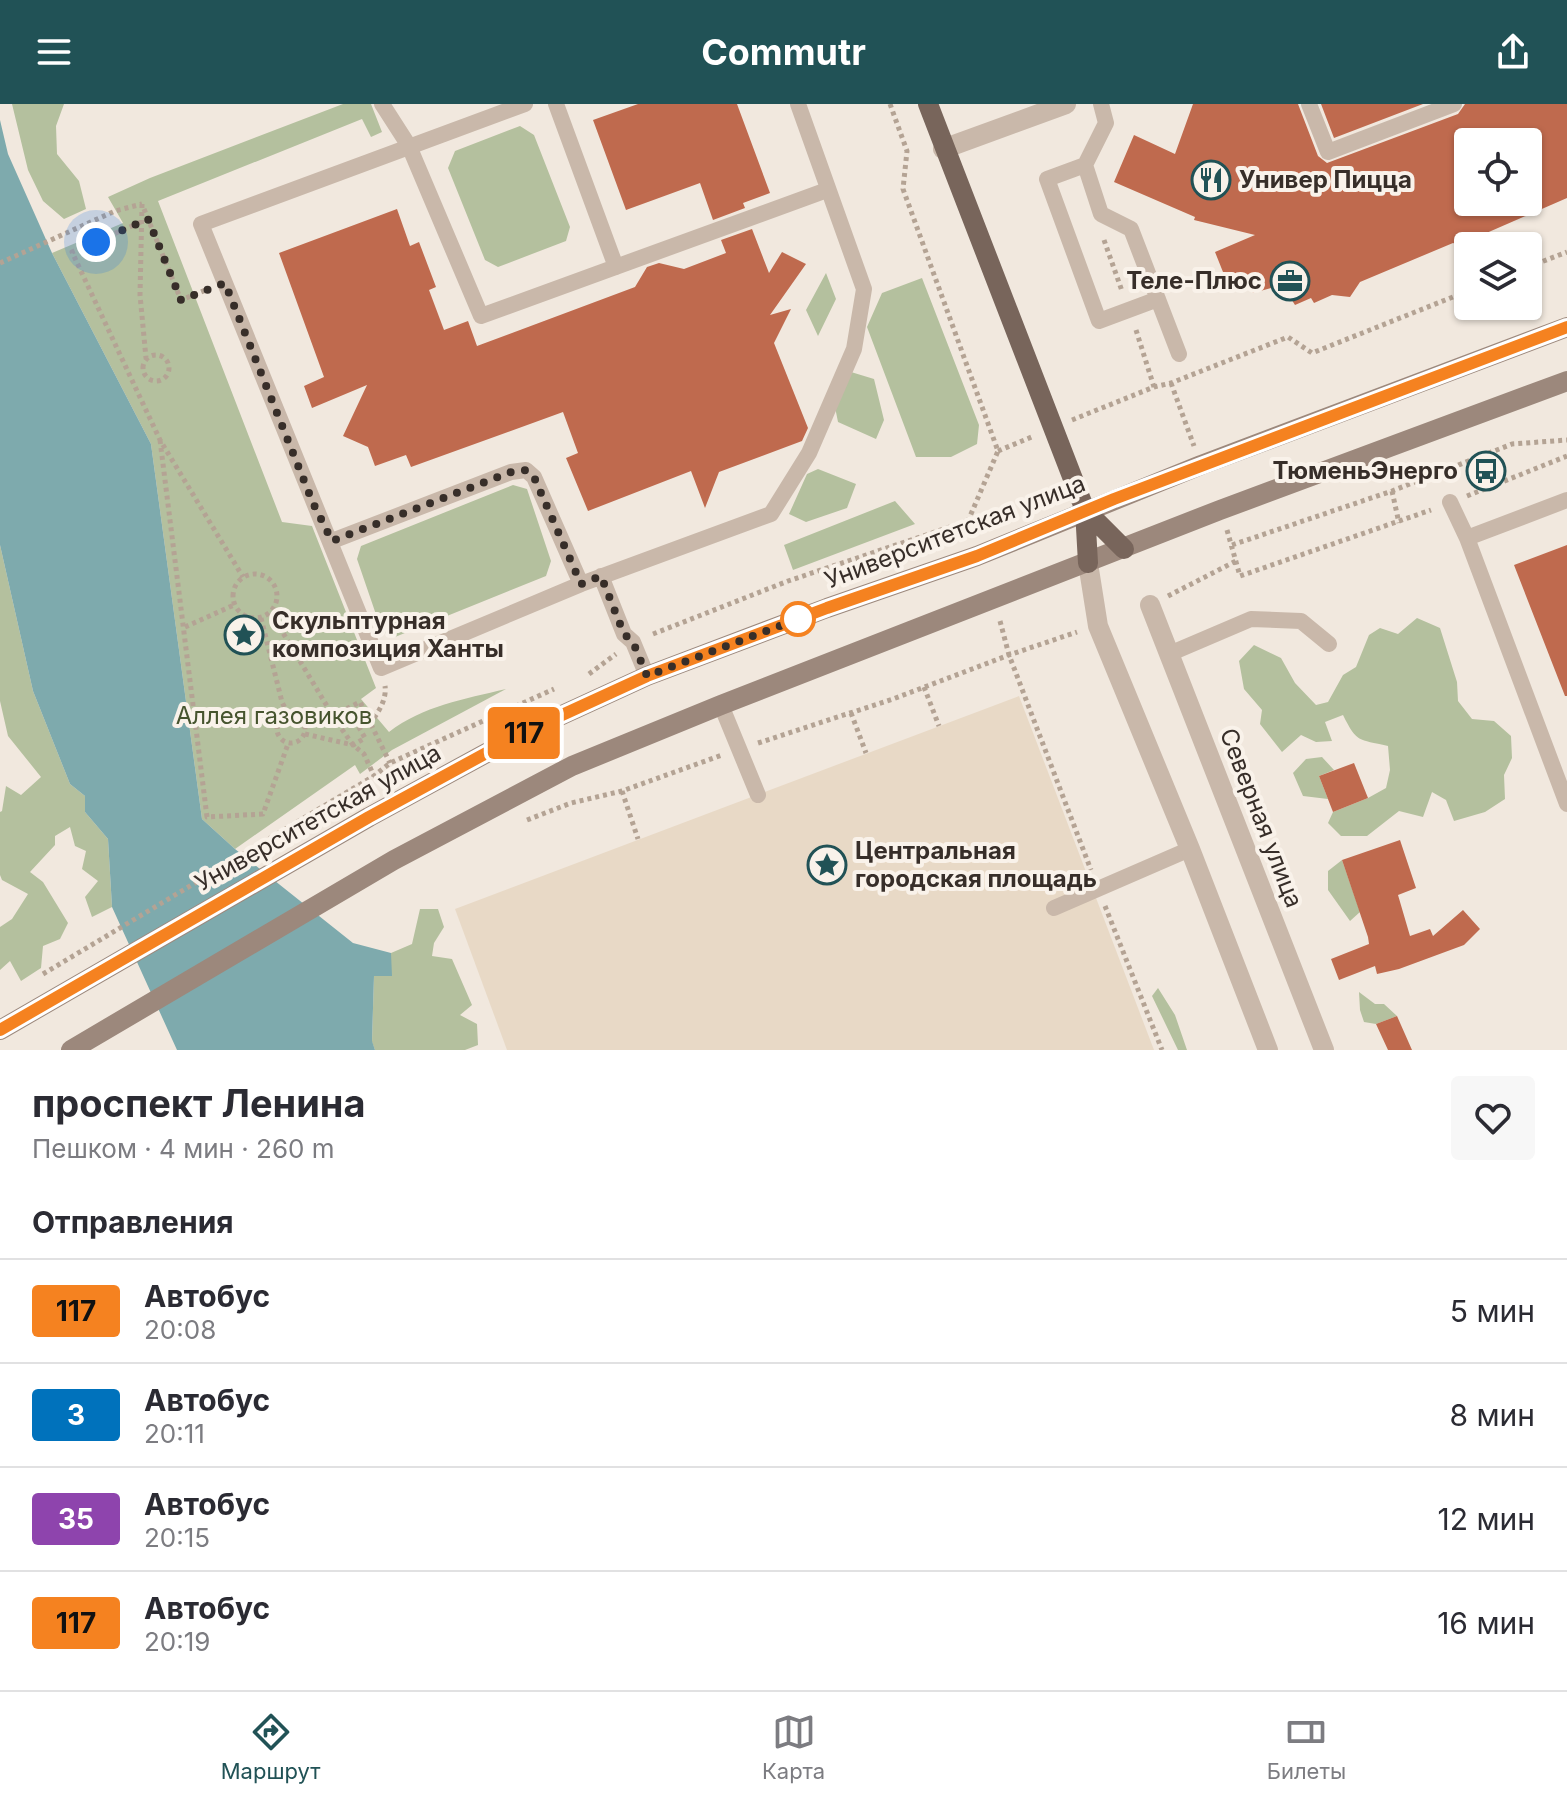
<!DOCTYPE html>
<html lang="ru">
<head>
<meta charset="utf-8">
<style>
	body { margin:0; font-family:Inter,sans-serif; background:#f7f7f7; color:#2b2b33; height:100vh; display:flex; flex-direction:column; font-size:30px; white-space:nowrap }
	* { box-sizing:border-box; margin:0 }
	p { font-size:26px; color:#7c7c81 }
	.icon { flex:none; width:44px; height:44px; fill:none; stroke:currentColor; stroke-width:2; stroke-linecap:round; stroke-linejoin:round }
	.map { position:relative; height:946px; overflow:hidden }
	.details { display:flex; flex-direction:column; background:#fff; flex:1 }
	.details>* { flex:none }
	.badge { padding:0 16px; border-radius:6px; font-size:28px; line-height:52px }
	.controls { position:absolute; left:1454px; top:24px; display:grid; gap:16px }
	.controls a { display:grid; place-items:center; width:88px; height:88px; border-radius:8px; background:#fff; box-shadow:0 2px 6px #0004; font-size:40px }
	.you { position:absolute; width:40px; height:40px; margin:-20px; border:6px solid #fff; border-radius:50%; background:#1a73e8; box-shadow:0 0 0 12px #1a73e833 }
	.map>.badge { position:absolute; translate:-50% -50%; box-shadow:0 0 0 4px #fff }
	h2 { padding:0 32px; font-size:30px; line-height:72px }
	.round { display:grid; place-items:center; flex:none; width:84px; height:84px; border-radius:8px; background:#f7f7f7 }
	.head { display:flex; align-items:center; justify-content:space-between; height:136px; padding:0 32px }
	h1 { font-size:38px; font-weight:700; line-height:60px }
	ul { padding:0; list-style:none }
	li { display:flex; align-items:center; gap:24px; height:104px; padding:0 32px; border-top:2px solid #e1e1e2 }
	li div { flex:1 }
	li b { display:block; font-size:30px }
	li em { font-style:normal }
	li .badge { min-width:88px; font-weight:700; text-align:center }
	header { display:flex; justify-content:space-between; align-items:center; height:104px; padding:0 32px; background:#215256; color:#fff; font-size:36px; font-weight:700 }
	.dock { display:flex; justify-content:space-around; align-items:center; height:112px; border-top:2px solid #e1e1e2; background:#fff; font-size:22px; color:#7c7c81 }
	.dock a { display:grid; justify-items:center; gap:4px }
	.dock .active { color:#215256 }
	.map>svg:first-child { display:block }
	.green { fill:#b4c09e }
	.plaza { fill:#e8d9c6 }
	.water { fill:#7eaaad }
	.building { fill:#bf6a4e; fill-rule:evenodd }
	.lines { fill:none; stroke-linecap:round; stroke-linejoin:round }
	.path { stroke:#b4a394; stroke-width:5; stroke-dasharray:4 4; stroke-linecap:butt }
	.service { stroke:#c9b8aa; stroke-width:16 }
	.minor { stroke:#c9b8aa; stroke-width:20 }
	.tertiary { stroke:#c9b8aa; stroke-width:20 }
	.secondary { stroke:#9c887c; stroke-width:20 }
	.primary { stroke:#78655b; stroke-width:20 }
	.line-casing { stroke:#fff; stroke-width:18 }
	.line { stroke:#f58220; stroke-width:12 }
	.walk { stroke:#372e29; stroke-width:8; stroke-dasharray:0 14.4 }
	.stop-dot { fill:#fff; stroke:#f58220; stroke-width:4 }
	.labels { text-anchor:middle; stroke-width:8; stroke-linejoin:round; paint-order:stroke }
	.poi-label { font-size:24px; font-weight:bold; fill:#372e29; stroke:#f9f2ea; text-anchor:start }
	.street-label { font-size:24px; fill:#372e29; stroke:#f9f2ea }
	.park-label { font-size:24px; fill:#46542e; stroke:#f9f2ea }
</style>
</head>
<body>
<header><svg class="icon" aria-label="menu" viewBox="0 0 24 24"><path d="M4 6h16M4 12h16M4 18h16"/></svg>Commutr<svg class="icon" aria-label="share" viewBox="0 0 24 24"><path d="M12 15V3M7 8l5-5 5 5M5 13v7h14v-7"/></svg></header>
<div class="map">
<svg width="1567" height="946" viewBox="0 0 1567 946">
	<rect width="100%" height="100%" fill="#f1e8de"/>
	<path class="green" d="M12,0H64L56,22L57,50L79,77L86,105L64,115L43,97L28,66Z
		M343,0H371L382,28L371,33L362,15L158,97L282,418L312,422L376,584L361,595L389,628C423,602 464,595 506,585L392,646L360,670L355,661L235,745L202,715L151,340L52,149L123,119L108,93L150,74Z
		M520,22L534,31L570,123L566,137L498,163L485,156L448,64L455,47Z
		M826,169L836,195L818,232L806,206Z
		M922,174L979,321L977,340L951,353H916L867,223L882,189Z
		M851,268L874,275L884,316L876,335L838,318L835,303Z
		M818,365L856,380L847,404L806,418L789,410L807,370Z
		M513,381L527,385L551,457L546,472L395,533L382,528L357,455L361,442Z
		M895,397L915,420L793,466L784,441Z
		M0,441L33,587L70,680L85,692V708L108,735L112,803L92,813L85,793L98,777L82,765L86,747L75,742L70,723L55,732V741L30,768L43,778L68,819L60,835L43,842L41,864L21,877L10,857L0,866V823L12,815L28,790L2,776L0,771V708L2,707L6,682L21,691L41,673L8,632L0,597Z
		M1417,514L1440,524L1457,578L1458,597L1472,615L1494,617L1511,632L1512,654L1504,671L1505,695L1485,708L1454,717L1446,696L1432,688L1423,713L1399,707L1367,732H1341L1328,719L1333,708L1368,694L1386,684L1390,666L1388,642C1358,635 1357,639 1343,611L1325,618L1332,637L1316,638L1301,631L1282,648L1260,620L1262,606L1244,585L1239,557L1254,541L1281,554L1295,579L1316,601L1328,598L1343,571L1356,563L1369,531L1380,524L1398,530Z
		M1322,653L1334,666L1319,672L1328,695L1303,692L1293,669L1306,655Z
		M1342,756L1360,808L1350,817L1328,786V767Z
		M420,805H438L444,823L434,839L432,852L452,855L472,901L460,911L477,920L478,941L465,946H375L372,938L374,871L391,872V849L412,840Z
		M1158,884L1175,911L1187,946H1178L1152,892Z
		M1359,888L1375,900H1384L1397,912L1376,920L1364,918L1360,906Z"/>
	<path class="plaza" d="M1019,592L1154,946H507L455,805Z"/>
	<path class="water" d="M0,16L8,50L52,149L151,340L202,715L235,745L353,839L391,849L392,872H374L372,937L375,946H177L112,803L108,735L85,708V692L70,680L33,587L0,441Z"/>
	<path class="building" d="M638,0H737L770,89L743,99L745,104L713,116L700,79L626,106L593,16Z
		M1193,0H1298L1318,52L1327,59L1458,10L1465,0H1567V94L1475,134L1468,145L1453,139L1360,178L1350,193L1332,191L1314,199L1311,194L1295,201L1288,190H1280L1278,182L1253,189L1246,174L1227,178L1215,148L1255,131L1194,116L1195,113L1114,78L1134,31L1175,50ZM1462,38H1528V98H1468V54Z
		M1321,0H1423L1334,34Z
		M397,105L410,142L419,138L436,183L429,186L444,226L468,217L477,242L635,183L647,163L659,159L684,165L726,149L721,136L752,125L769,169L782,148L806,160L770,211L791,205L774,239L808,324L802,337L719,368L705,404L691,367L588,407L566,354L578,349L563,308L411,363L406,351L375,362L368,343L343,332L367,281L312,304L304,282L324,273L279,149Z
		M1567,441V592H1565L1514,461Z
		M1354,659L1368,694L1333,708L1319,672Z
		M1400,736L1416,784L1398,791L1410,832L1430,825L1433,832L1463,806L1480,825L1464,841L1399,865L1377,870L1375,862L1339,876L1331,855L1369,840L1368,833L1342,756Z
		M1397,912L1412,946H1388L1376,920Z"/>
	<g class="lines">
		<path class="path" d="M890,0L907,47L903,85L998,347L968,417L972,431
			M142,100L140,191L146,254
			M144,105L181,196L206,186
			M148,115L72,148L160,336L243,473
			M1104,136L1122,187
			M0,159L115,107L142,100
			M1528,163L1567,148
			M1136,226L1154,283
			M143 264a13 13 0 1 1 26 0a13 13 0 1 1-26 0Z
			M1171,279L1194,342
			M1072,316L1154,283L1171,279L1288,233L1312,249L1468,187
			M160,336L207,713L263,710L288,640
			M998,347L1034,332
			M1392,387L1399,419
			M1467,392L1567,352
			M1227,426L1240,472L1431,406
			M1232,441L1392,387L1512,340L1567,336
			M233 492a22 22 0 1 1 44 0a22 22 0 1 1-44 0Z
			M1168,492L1236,457
			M271,509L336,617L353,641L364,650L374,672
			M261,514L282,598L288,610
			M1000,517L1009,551L1091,766
			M185,523L234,501
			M653,530L788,477L968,417
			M589,570L616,550
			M924,583L939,622
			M851,609L866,649
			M277 625a14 14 0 1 1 28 0a14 14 0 1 1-28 0Z
			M369,620C378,610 387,595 385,582
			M305,630L353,641L365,634L348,604L360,598L390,659
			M758,639L893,595L1009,551L1077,528
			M622,687L638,735
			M527,716L571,699L622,687L722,651
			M1105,802L1162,946
			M43,870L374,672L390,659L554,585"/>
		<path class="service" d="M382,0L409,42L481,212L827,86
			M525,0L201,120L381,564L581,480L771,410L809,349L854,245L864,185L798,0
			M556,0L616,163
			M1101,0L1106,19L1085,61L1101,110L1131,125L1179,250
			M1309,0L1328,48L1454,0
			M1085,61L1047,75L1099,217L1158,195
			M1450,398L1467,434L1567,700
			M1467,434L1567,396
			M332,437L511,368L526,366L534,373L581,480
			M601,472L624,530L633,538L647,572
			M1169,550L1251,515L1301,517L1329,540
			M721,601L758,691
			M1054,804L1190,745"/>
		<path class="minor" d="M1088,459L1098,522L1190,745L1268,946
			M1150,501L1324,946"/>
		<path class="tertiary" d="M943,45L1066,0"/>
		<path class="secondary" d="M0,926L369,713L525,628L647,572L827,504L977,452L1201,361L1567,223
			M71,946L394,756L572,662L721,601L1220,406L1567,277"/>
		<path class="primary" d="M928,0L1085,406L1088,459
			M1085,406L1124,445"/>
	</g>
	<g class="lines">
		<defs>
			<path id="line" d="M0,926L369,713L525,628L647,572L827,504L977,452L1114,395L1567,223"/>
		</defs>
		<use href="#line" class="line-casing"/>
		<use href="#line" class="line"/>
		<path class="walk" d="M96,138L148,115L181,196L225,179L313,399L332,437L511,368L526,366L534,373L581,480L601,472L624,530L633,538L647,572L798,515"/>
	</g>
	<defs>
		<symbol id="restaurant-ring" viewBox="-11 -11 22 22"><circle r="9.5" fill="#f9f2ea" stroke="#215256" stroke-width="1.5"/><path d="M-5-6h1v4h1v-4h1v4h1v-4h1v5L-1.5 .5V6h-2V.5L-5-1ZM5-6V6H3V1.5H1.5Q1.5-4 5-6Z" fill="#215256"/></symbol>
		<symbol id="office-ring" viewBox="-11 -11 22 22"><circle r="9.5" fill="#f9f2ea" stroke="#215256" stroke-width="1.5"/><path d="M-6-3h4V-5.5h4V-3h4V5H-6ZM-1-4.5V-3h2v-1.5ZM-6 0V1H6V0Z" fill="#215256"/></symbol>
		<symbol id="bus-ring" viewBox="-11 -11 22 22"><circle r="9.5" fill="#f9f2ea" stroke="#215256" stroke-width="1.5"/><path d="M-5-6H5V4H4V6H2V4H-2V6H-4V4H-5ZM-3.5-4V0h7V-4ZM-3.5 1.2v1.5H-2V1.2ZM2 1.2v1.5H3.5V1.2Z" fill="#215256"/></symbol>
		<symbol id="sight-ring" viewBox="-11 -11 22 22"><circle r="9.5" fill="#f9f2ea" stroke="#215256" stroke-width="1.5"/><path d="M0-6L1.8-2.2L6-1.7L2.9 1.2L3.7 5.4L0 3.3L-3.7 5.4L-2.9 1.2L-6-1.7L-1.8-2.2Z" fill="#215256"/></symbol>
	</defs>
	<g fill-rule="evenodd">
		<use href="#restaurant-ring" x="1189" y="54" width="44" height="44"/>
		<use href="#office-ring" x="1268" y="155" width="44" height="44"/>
		<use href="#bus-ring" x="1464" y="345" width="44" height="44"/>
		<use href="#sight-ring" x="222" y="509" width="44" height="44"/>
		<use href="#sight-ring" x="805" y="739" width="44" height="44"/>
	</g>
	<circle class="stop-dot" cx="798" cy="515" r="16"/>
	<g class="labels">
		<g class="poi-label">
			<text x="1239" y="84">Универ Пицца</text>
			<text x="1262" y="185" text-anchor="end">Теле-Плюс</text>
			<text x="1458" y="375" text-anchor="end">ТюменьЭнерго</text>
			<text x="272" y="525">Скульптурная<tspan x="272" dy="28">композиция Ханты</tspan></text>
			<text x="855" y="755">Центральная<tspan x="855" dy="28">городская площадь</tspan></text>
		</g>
		<g class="street-label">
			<text transform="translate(955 428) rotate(-21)" y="8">Университетская улица</text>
			<text transform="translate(318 714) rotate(-29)" y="8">Университетская улица</text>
			<text transform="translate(1261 714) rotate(69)" y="8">Северная улица</text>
		</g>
		<g class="park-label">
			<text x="274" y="620">Аллея газовиков</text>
		</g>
	</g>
</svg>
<div class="controls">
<a><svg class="icon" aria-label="locate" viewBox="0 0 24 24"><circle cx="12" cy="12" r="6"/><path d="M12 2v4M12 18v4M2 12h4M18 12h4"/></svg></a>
<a><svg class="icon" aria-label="layers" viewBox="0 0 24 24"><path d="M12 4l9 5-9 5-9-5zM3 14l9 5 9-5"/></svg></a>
</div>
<div class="you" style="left:96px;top:138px"></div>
<b class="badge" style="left:524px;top:629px;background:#f58220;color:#111">117</b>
</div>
<section class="details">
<div class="head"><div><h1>проспект Ленина</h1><p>Пешком · 4 мин · 260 m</p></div><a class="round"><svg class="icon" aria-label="heart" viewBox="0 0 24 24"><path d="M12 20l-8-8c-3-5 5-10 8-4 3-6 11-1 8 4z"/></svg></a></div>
<h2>Отправления</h2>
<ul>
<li><span class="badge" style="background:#f58220;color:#111">117</span><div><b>Автобус</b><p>20:08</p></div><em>5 мин</em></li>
<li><span class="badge" style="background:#0072bc;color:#fff">3</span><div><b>Автобус</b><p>20:11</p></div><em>8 мин</em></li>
<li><span class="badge" style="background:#8e44ad;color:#fff">35</span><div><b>Автобус</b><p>20:15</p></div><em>12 мин</em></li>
<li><span class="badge" style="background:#f58220;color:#111">117</span><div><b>Автобус</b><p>20:19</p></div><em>16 мин</em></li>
</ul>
</section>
<nav class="dock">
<a class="active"><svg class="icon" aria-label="directions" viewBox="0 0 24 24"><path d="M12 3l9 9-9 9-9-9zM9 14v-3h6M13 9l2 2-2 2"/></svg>Маршрут</a>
<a><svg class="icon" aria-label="map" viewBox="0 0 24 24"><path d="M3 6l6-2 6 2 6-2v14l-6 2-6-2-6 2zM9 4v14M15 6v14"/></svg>Карта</a>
<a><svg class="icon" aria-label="tickets" viewBox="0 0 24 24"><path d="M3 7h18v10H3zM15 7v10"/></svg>Билеты</a>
</nav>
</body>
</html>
